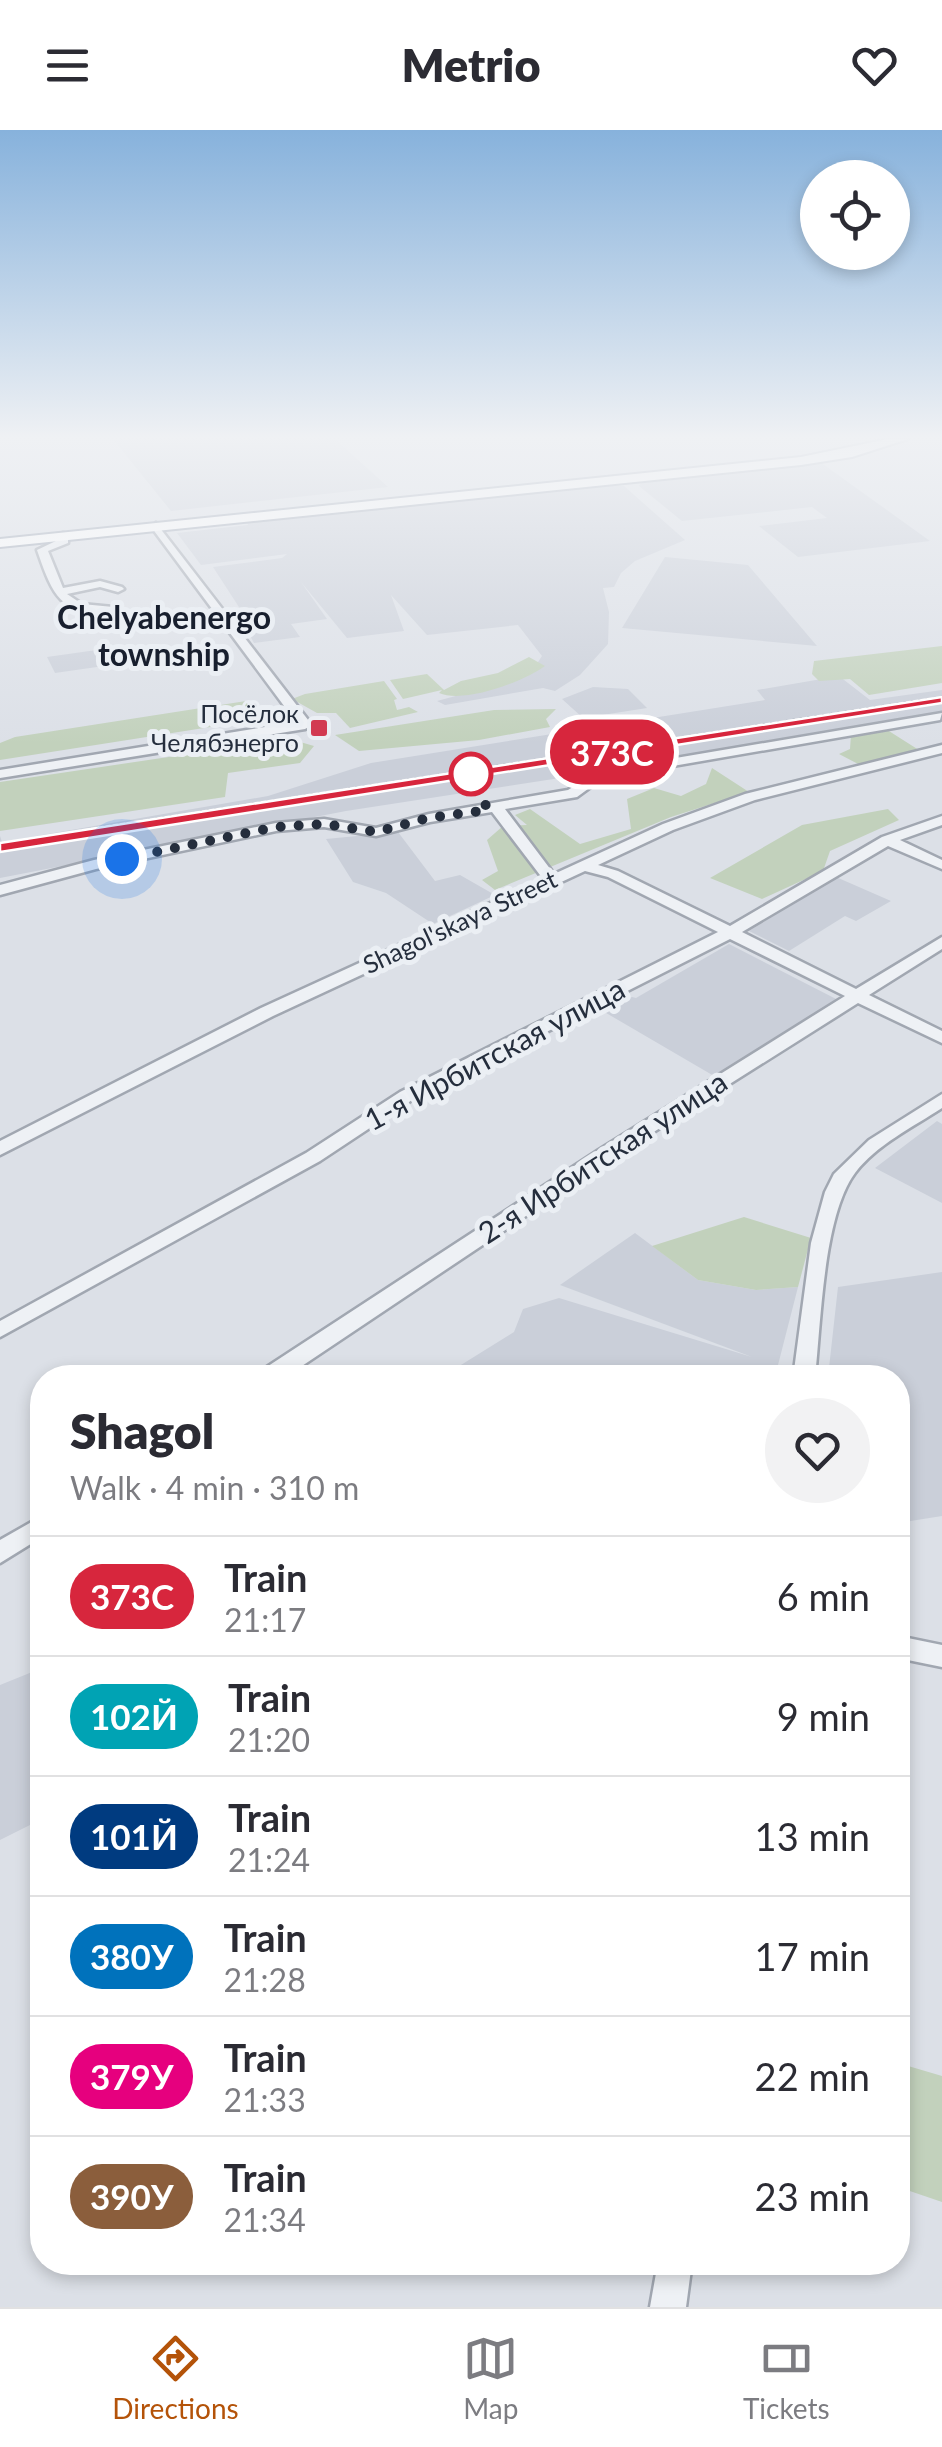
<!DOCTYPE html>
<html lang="en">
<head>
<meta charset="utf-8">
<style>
	body { margin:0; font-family:Lato,sans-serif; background:#f2f2f3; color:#2b2b33; height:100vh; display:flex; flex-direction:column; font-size:38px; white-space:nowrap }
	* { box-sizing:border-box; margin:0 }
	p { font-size:32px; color:#7c7c81 }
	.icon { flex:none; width:55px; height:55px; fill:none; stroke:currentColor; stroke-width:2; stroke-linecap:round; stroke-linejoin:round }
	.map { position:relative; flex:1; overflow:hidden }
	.sheet { position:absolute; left:30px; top:1235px; width:880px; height:910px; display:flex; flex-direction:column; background:#fff; border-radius:40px; box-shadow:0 5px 15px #0003 }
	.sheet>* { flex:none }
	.badge { padding:0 20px; border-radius:32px; font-size:35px; line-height:65px }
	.fabs { position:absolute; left:800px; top:30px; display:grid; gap:20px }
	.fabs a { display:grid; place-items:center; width:110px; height:110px; border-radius:50%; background:#fff; box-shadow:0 5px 15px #0003; font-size:50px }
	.you { position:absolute; width:50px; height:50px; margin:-25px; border:8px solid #fff; border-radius:50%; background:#1a73e8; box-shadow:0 0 0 15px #1a73e833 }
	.map>.badge { position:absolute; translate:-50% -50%; box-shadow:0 0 0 5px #fff }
	.round { display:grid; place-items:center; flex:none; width:105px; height:105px; border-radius:52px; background:#f2f2f3 }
	.summary { display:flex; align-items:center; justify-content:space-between; height:170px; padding:0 40px }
	h1 { font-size:48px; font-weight:800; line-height:75px }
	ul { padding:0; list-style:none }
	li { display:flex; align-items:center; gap:30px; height:120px; padding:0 40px; border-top:2px solid #e1e1e2 }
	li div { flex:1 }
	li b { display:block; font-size:38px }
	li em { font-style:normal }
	li .badge { min-width:110px; font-weight:700; text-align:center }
	header { display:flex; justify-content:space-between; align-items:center; height:130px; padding:0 40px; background:#fff; font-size:45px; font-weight:800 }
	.menu { display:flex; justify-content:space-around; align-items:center; height:140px; border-top:2px solid #e1e1e2; background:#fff; font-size:28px; color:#7c7c81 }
	.menu a { display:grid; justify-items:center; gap:5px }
	.menu .selected { color:#b45309 }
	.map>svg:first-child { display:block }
	.built { fill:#cacfd9 }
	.green { fill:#c2d1bc }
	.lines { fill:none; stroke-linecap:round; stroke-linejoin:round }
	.minor-casing { stroke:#a1a7b1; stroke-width:5 }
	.major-casing { stroke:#9ba4b3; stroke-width:4 }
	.minor { fill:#eef1f5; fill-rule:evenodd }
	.major { fill:#fff; fill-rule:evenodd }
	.rail { stroke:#757f91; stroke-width:2.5; stroke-dasharray:2.5 5; stroke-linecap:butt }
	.line { fill:#d7263d; stroke:#fff; stroke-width:2.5 }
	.walk { stroke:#252e3d; stroke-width:10; stroke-dasharray:0 18 }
	.poi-dot { fill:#d23a51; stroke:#ebeff4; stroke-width:4 }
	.stop-dot { fill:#fff; stroke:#d7263d; stroke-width:5 }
	.labels { text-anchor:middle; stroke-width:10; stroke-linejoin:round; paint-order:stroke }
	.far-poi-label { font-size:25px; fill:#252e3d; stroke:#ebeff4; text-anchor:end }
	.far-street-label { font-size:25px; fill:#252e3d; stroke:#ebeff4 }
	.street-label { font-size:30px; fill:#252e3d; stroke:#ebeff4 }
	.far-district-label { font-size:32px; font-weight:bold; fill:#181f2e; stroke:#ebeff4 }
</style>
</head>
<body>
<header><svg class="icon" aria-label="menu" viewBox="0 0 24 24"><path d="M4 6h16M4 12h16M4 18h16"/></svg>Metrio<svg class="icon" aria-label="heart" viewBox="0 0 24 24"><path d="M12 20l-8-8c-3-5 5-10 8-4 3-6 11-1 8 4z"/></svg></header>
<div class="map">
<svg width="942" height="2177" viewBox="0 0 942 2177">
	<rect width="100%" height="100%" fill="#dce0e7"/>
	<path class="built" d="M113,309H335L388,357L171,381Z
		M820,332L930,411L798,427L759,396L827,388L812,377L682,391L639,356L643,350Z
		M588,355L624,356L685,410L635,431L621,443L614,457L603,458L609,482L608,514L580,545L555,561L543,558L445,575L437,571L504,553L536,535L542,526L518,495L427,505L391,465L404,501L347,508L301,452L327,489L291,494L300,507L254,513L243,493L248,491L213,437L282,428L287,424L201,435L177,403L248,395L246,391Z
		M665,427L748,435L817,516L622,498Z
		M132,515L146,530L55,543L47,527Z
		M839,546L870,570L942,560V583L625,638L346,681L0,748V706L2,712L268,666L371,633L765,570L757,560Z
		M593,557L628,559L647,578L583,588L562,569Z
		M398,702L435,751L460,745L495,765L433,794L386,763L353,752L326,709Z
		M836,747L891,771L856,791L845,786L789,821L749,801Z
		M729,814L838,870L714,946L601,880L632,867L636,868Z
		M937,991L942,994V1073L875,1038Z
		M635,1103L698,1150L756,1160L798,1157L778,1235L790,1239L789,1247L440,1248L514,1202L523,1179L559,1168L752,1227L560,1155Z
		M942,1142V1386L898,1393V1248L828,1247L838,1157Z
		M42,1538V1689L0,1710V1555Z"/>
	<path class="green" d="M942,516V553L869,565L850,549L819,551L812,544L814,531Z
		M529,527L545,536C523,552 464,574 439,563L442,560L403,569L390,550L427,544L444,560L461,551L498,543Z
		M384,551L397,569L394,570L397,580L409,577L418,582L350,598L336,583H317L292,569L305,564Z
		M246,571L255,590L0,630V613L15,607Z
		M556,579L546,589L550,597L479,610L359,621L335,605L494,580Z
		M881,596L922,622L860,635L839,624L850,619L851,605Z
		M290,609L314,616L300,633L228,643L225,667L0,701V652Z
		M712,638L749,662L671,687L495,760L482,750L498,741L487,710L503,696L527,695L515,685L530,679L580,714L631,699L627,669L654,658L681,666L706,654Z
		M888,679L899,690L830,721L823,741L762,769L710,748L802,695Z
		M744,1087L811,1108L798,1157L756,1160L698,1150L652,1116Z
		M898,1933L942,1946V2072L898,2057Z"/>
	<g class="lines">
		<defs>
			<path id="minor" d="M156,393L312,595L305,599L0,648V640L296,592L152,398Z
				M63,403L68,406V413L48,421L63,458L100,451L122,457L124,459L118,462L100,457L67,464L82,474L113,477V481C60,488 52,463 37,420L58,410V406Z
				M942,583L940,590L603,648L577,667L505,679L554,744L663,694L745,664L942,615V623L755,670L673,700L598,735L618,741L730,796L882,707L942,686V695L900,710L942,730V739L888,716L742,802L856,859L942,807V819L869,865L942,901V913L858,873L611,1029L284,1248H256L259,1242L597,1021L845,866L730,809L412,970L320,1031L0,1207V1191L306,1023L400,962L718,802L608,747L585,741L273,886L0,1025V1011L261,878L543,749L492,682L430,692L376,706L324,697L276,701L96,739L0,765V755L94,730L276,693L324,689L376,698L429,684L568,660L599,641Z
				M942,964V978C913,997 876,1015 855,1043C823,1086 821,1193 815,1248H793L811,1113L825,1062L834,1044L869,1010Z
				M42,1386V1407L0,1433V1410Z
				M898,1506L942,1515V1537L898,1528Z
				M658,2132H692L686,2177H650Z"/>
			<path id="major" d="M888,309H908L852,327L801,335L0,417V409L801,327Z"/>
		</defs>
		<use href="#minor" class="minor-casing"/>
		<use href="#major" class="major-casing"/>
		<use href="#minor" class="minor"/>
		<use href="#major" class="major"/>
		<path class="rail" d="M0,717L85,700L942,567"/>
	</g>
	<linearGradient id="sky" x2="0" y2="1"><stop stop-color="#87b2dc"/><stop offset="0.5" stop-color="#eff1f4"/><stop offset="1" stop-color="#eff1f4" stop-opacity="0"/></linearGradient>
	<rect width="942" height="614" fill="url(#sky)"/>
	<path class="line" d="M942,567V573L0,722V713Z"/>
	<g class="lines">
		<path class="walk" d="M122,729L276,697L324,694L376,702L428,688L488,680L471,644"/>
	</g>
	<rect class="poi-dot" x="309" y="588" width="20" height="20" rx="5"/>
	<circle class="stop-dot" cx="471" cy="644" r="20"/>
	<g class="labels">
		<g class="far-poi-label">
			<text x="299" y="593">Посёлок<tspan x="299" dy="29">Челябэнерго</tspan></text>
		</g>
		<g class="far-street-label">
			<text transform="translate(460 792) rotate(-25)" y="9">Shagol'skaya Street</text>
		</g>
		<g class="street-label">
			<text transform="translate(495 925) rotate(-28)" y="10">1-я Ирбитская улица</text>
			<text transform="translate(603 1028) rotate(-33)" y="10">2-я Ирбитская улица</text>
		</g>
		<g class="far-district-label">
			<text x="164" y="499">Chelyabenergo<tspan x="164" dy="37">township</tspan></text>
		</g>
	</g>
</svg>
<div class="fabs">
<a><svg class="icon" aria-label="locate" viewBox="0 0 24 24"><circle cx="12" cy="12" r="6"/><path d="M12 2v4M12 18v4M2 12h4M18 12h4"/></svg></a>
</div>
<div class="you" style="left:122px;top:729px"></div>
<b class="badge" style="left:612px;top:622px;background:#d7263d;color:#fff">373C</b>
<section class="sheet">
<div class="summary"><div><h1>Shagol</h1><p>Walk · 4 min · 310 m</p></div><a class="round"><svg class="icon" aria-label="heart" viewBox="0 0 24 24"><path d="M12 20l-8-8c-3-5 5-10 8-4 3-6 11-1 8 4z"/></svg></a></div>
<ul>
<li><span class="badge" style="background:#d7263d;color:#fff">373C</span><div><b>Train</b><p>21:17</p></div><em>6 min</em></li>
<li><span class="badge" style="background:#00a3b4;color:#fff">102Й</span><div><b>Train</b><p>21:20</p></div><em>9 min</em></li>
<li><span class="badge" style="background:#003b80;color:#fff">101Й</span><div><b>Train</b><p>21:24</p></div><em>13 min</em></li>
<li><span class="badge" style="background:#0072bc;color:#fff">380У</span><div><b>Train</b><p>21:28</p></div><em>17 min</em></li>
<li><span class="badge" style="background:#e6007e;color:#fff">379У</span><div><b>Train</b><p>21:33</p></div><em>22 min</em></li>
<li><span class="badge" style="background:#8b5e3c;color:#fff">390У</span><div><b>Train</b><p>21:34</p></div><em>23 min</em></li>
</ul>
</section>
</div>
<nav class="menu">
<a class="selected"><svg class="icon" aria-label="directions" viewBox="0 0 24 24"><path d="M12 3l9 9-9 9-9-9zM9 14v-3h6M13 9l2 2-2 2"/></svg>Directions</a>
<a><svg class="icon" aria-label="map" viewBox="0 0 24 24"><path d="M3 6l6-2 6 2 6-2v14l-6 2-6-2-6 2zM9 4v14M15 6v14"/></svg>Map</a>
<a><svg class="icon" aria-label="tickets" viewBox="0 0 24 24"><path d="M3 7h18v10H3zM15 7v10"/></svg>Tickets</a>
</nav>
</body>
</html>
